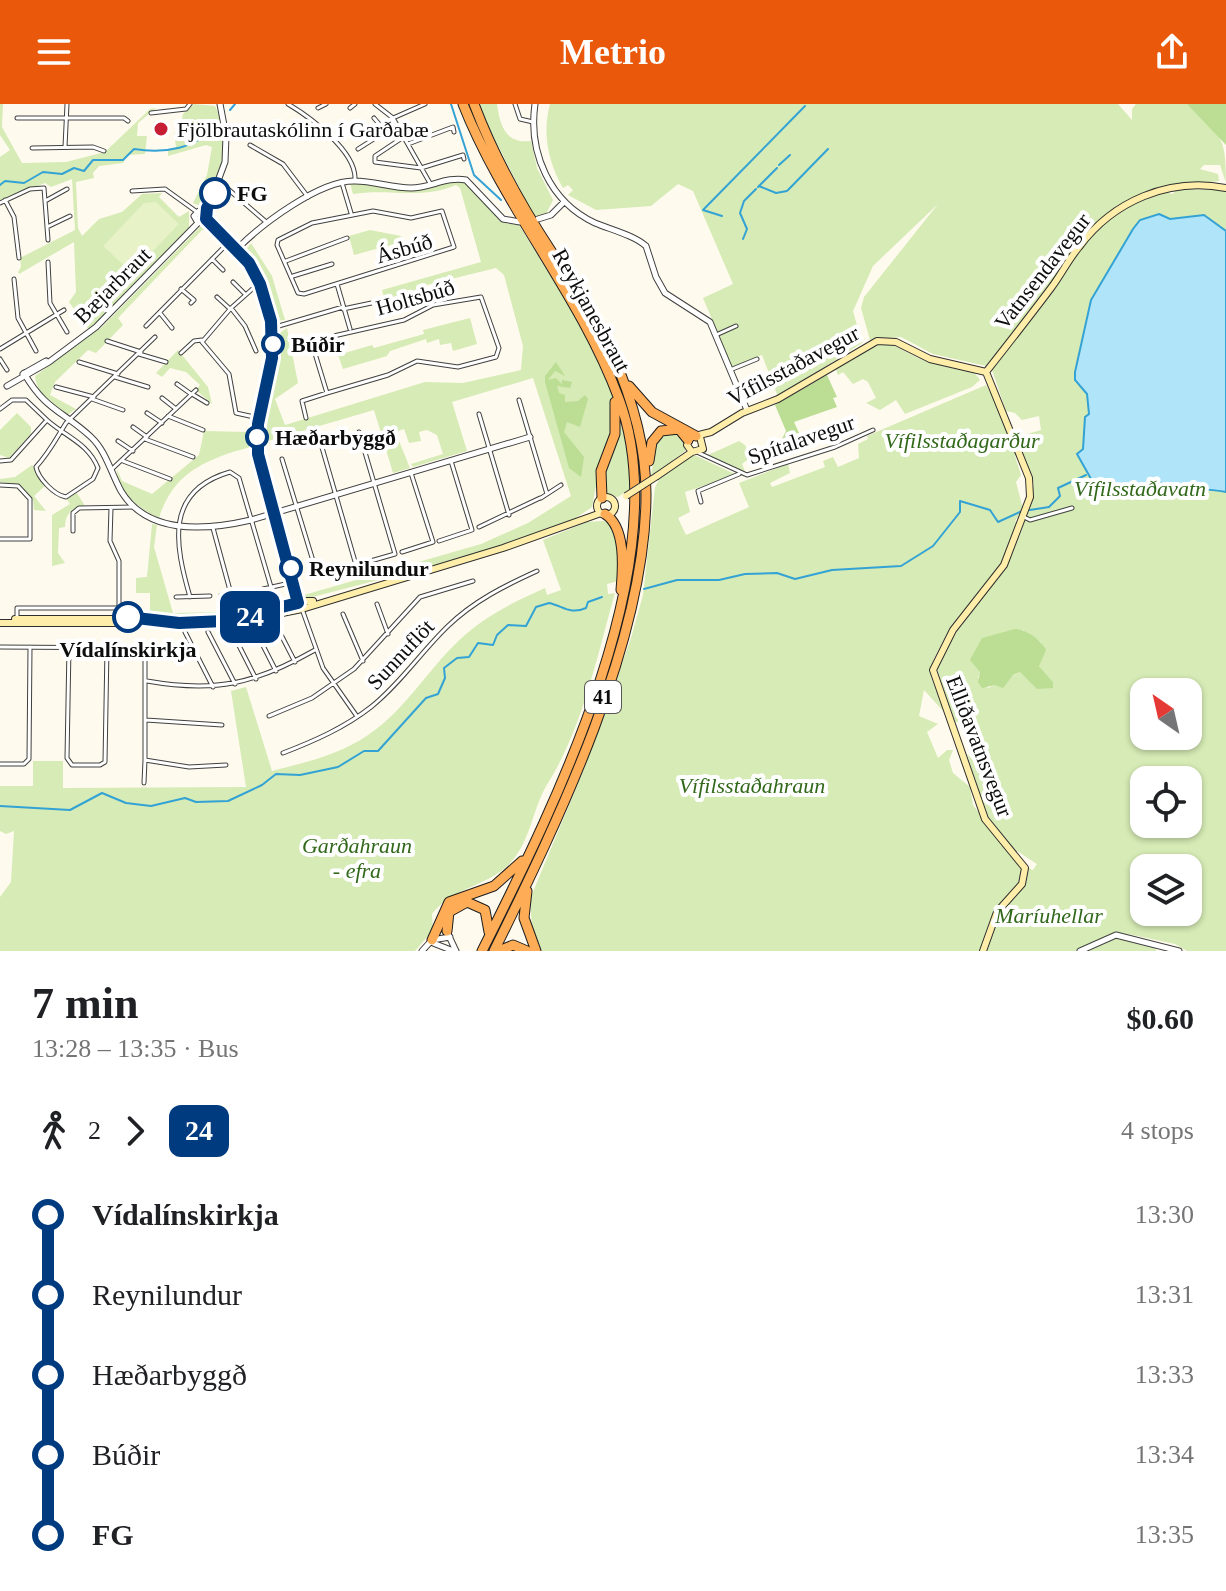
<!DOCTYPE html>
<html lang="en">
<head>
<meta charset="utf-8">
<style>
	body { margin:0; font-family:"Times New Roman",serif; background:#f2f2f2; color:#202124; height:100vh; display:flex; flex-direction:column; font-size:30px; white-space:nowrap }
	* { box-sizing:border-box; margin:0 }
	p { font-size:26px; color:#757577 }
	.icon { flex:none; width:44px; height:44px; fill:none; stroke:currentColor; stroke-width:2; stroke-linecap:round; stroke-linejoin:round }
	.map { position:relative; height:847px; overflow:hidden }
	.sheet { display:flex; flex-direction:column; background:#fff; flex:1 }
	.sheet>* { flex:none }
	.badge { padding:0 16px; border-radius:12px; font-size:28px; line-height:52px }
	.needle { width:52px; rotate:326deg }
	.controls { position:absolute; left:1130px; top:574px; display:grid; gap:16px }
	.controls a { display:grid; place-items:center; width:72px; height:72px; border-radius:16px; background:#fff; box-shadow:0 2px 6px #0004; font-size:40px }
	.map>.badge { position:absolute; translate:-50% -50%; box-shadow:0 0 0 4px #fff }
	.legs { display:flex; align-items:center; gap:12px; height:88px; padding:0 32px; font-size:26px }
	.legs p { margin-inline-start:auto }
	.headline { display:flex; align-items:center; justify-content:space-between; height:136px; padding:0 32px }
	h1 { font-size:44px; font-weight:700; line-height:60px }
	ul { padding:0 32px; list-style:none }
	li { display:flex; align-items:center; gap:28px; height:80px; font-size:30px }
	li i { display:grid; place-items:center; width:12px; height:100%; margin:0 10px; background:currentColor }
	li i::after { content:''; width:20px; height:20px; margin:-10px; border:6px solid; border-radius:50%; background:#fff }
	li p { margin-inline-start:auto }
	li:first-child i { background:linear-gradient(#0000 50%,currentColor 0) }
	li:last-child i { background:linear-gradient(currentColor 50%,#0000 0) }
	header { display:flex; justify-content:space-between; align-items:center; height:104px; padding:0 32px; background:#ea580c; color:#fff; font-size:36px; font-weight:700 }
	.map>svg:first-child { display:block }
	.green { fill:#d6ebb5; fill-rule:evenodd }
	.forest { fill:#bbdd94 }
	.pitch { fill:#e7f2c7 }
	.water { fill:#afe4f9; stroke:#33a2d4; stroke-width:2 }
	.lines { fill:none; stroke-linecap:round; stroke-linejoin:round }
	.stream { stroke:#33a2d4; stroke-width:2 }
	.minor-casing { stroke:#404040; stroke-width:5 }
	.tertiary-casing { stroke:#404040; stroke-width:7 }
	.secondary-casing { stroke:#2f2f2f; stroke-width:8 }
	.trunk-casing { stroke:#1e1e1e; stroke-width:11 }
	.minor { stroke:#fff; stroke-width:3 }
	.tertiary { stroke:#fff; stroke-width:5 }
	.secondary { stroke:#ffeea9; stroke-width:6 }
	.trunk { stroke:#feac56; stroke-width:9 }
	.secondary-bridge-casing { stroke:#2f2f2f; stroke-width:8; stroke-linecap:butt }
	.secondary-bridge { stroke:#ffeea9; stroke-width:6 }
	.line-1-casing { stroke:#fff; stroke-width:18 }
	.line-1 { stroke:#003b80; stroke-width:12 }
	.poi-dot { fill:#c51e35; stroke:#fff; stroke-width:3 }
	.stop-1-dot { fill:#fff; stroke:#003b80; stroke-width:4 }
	.labels { text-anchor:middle; stroke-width:8; stroke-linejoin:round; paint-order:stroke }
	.shield { fill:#fff; stroke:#565656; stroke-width:2 }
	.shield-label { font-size:20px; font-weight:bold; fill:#0d0d0d }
	.poi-label { font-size:22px; fill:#0d0d0d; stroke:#fff; text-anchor:start }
	.stop-label { font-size:22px; font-weight:bold; fill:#0d0d0d; stroke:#fff; text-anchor:start }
	.street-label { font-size:22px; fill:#0d0d0d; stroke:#fff }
	.park-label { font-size:22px; font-style:italic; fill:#31681a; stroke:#fff }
</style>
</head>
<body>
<header><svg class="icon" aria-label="menu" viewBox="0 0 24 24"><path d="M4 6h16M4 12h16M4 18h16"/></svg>Metrio<svg class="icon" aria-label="share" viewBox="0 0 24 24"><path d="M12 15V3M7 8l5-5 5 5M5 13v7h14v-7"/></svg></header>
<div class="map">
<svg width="1226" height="847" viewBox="0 0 1226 847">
	<rect width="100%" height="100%" fill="#fffaee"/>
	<path class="green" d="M0,0H3L2,23L22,59L66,58L105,48L150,5L156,4L138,19L137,32H147L145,50L127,51L123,59L99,62L93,69L94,74L76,78L78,124L82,132L99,115L122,108L142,90L162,89L159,93L179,113L189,107V124L89,226L69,198L76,188L74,138L19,170L18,168L21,163L20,154L75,126L72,75L51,83L45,79L0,97V53L10,46L0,31Z
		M194,0L215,2C229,28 226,85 200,102L193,99L207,71L212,43L206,41L168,52V45L176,43L174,29L184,28V21L191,20L190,15H182L183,10Z
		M477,0H497C500,21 505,40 531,37L537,64L553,96L546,110L534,113Z
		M550,0H1118L1132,16V5L1136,0H1187C1222,32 1226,32 1226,79L1220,61H1204L1200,65L1218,70L1219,77L1181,81L1164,88L1173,90L1176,85L1226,86V847H1187L1175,840L1124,829L1155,838L1156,847H1082L1117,829L1077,847H986L997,811L1024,782L1026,763L1033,766L1037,760L1011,743L989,719L967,650L974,657L965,615L968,606L965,603L955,604L963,618H955L937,565L949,538L1003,467L1022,426L1034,380L1019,338L1024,331L1041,326L1039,312L1022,316L1015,309L1006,307L992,266L1085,140L986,262L933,250L901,233L870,236L861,204L864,193L938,100L873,162L853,207L862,239L778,293L762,251L732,263L703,194L733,180L693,87L678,80L651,102L596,106L568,91L573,86L568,81L563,84C548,58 542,29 550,0ZM1023,526L1041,538L1039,562L1053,578V584L1020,568L988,584L978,574L980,568ZM1144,588H1188V632H1144ZM1144,676H1188V720H1144ZM1144,764H1188V808H1144Z
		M455,76L466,77L505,119L519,121L583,225L611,284L615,318L600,361L592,403L573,416L478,450L305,495L304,491L481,440L528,419L571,392L533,274L452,298L467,347L413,363L411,360L443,350L437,331L427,326L419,328L421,337L409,339L404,325L391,329L393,338L399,337L410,364L393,369L374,306L261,339L277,231L287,224L298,279L275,295L285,321L425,278L463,279L521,266L523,242L504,171L496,164L427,181L385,198L382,186L481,158L460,84L456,81C421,96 389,84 353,90L350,79L406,85Z
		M207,121L212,125L202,126L118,214L123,221L96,249L88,246L55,278L50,291L76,305L67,311C52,302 37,290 35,272L103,222L201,122Z
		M370,126L401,132L405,137L354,151L349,132Z
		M251,139L272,172L285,216L275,217L263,176L245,147Z
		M470,214L477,240L453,247L451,239L440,241L439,235L427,239L426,235L390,247L387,252L343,265L338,251L372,241L374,244L424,230L423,226Z
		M882,239C900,241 911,253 929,258C945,262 972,261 980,276L972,283L905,310L896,296L880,306L866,299L876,294L868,278L863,275L853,280L843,268L838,271L835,263Z
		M178,246L208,283L212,300L196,286L200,281L186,268L170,264L162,273L156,269Z
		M986,281L991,290H995L1017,345L1015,352L1021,371L1016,378L1023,405L1015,417L1020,422L995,471L947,530L934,554L931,573L944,608L924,586L919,612L938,620L927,628L938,654L947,646H953L949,656L953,669L970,683L973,701L1025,768L1015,788L994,808L979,847H542L532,822L530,795L584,665L631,534L643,491L655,383L661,372L692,350L737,371L685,388L690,408L678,414L686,431L749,403L739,379L788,360L790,369L770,379L772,383L825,363L823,357L833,353L838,363L859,354L858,340L868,335L867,332Z
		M17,309L31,323V330L9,354L0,351V326Z
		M620,309L630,361L629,386L618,393L604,391L603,366Z
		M673,326L685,335V347L651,373L657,334Z
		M204,327L248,328L250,343C207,355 173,368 159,414C140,406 117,387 117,365L122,377L152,390L199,351Z
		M739,337L745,341L751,353L742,360L746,370L708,351Z
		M32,361L46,381L34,392L46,407L34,406L33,396L20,381L0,378V375L15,373Z
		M77,389L85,402C72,402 65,411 65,423L59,424L58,449L65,459L52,462V411L70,400L66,394Z
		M602,417L610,418C618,438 620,457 619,477L607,480L608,490L615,489C597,552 583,623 548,679C533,703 531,735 512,757C489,783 453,782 432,810L433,826L415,847H0V793L11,778L14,727L6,730L0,727V682H33V657H63V684L246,683L231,587L246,583L272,667C306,658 337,652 368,631C408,604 430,561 466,530C489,510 518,496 545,484L547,491L561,486L543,436L587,418Z
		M152,420L157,421L154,443L173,509L221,508L296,493L295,498L216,514L122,510L150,508V489H136V474L147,473Z"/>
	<path class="forest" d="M1187,0H1226V41Z
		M556,258L565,272L555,267L548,276L556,274L562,280V276L572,278L570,284L557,282L559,289L565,291V298L578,297L585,291L588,295L580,323L567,318L564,328L584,353L581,373L569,364L545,278V272Z
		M827,271L837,293L833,294L837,303L794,318L799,329L782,335L786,327L775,301Z
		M1015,525C1027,526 1040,535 1046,546L1039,562L1053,578V584L1037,585L1020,568L1013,571L1003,584L995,581L982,584L978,578L980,568L970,556L982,534Z"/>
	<path class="pitch" d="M156,98L179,120L132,169L103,142L144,99Z"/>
	<path class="water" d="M1159,110L1170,115L1204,111L1226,127V388C1203,384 1181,385 1158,378C1135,386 1118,382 1095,382L1077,350L1083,345L1085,313L1089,310L1087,290L1075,276V268L1091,196L1133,125L1140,116Z"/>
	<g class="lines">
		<path class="stream" d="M451,0L474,71L501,96
			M230,6L235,0
			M779,61L790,51
			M0,81L5,77L24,79L43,68L62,70L74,64L84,67L93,56H123L134,45C164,50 197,45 217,20
			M759,82L776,89L787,87
			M758,83L777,64
			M788,86L828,45
			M722,112L703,106L805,2
			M743,135L747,125L740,109L744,97L756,85
			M1030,406L1049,403L1060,392L1058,384L1086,371
			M644,485L677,476H719L745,470L777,469L795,475L832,466L901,462L933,442L960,408V397L990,406L998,418L1022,407
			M0,702L70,706L102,689L126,699L151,702L185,694L196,698L228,697L262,681L276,670L300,671L338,663L364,647H378L426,594L438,590L445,574L444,564L457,554L469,553L478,539L493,541L497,531L508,521L526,522L536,503L549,499C563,502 570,511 586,504L588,498L602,493"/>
		<defs>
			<path id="minor" d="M288,0C310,13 356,47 355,75
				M375,0L393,14L431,81
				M515,0L520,15L533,18
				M318,4L326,0
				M350,4L355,0
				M151,9L186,5L190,0
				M17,14H124L128,17
				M374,14L385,27
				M393,14L425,0
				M402,34L375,52V58L421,64L463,51L464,55
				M408,40L453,23L454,28
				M250,41L283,60L308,93
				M65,43L67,0
				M32,44L93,43L104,47
				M358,45L396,21
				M342,79L351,109
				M228,85L265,117
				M132,87L165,85L197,108
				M5,96L14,113L19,154
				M47,96L67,85
				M0,99L30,85L44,84L48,136
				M373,107L411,114L442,107L454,143L304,190L298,189L277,141L278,136L312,119Z
				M47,123L70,112
				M212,155L223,166
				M286,157L347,134
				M48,158L50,199L67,228
				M293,172L332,160
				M14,175L18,214L36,247
				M233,178L245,190
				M258,180L231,204L202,238L229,270L236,309L259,314
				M337,180L350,225
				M181,185L194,196L191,199
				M217,193L229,204
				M481,193L499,244L496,253L458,263L417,257L388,271L327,289L313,243L316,236L404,216L433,201Z
				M231,204L245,222L256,247
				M343,205L381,197
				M160,209L172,224
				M146,222L230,137
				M272,224L343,203
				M716,231L736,222
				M107,237L141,248
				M0,245L64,206
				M181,249L194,237L202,236
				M139,250L166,258
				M0,255L7,266
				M79,258L118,270
				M730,266L757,255
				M115,273L148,283
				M177,280L191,290
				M56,283L94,293
				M192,290L207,299
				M162,294L176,305
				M92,295L123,306
				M519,296L547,390
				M0,305L12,296H26L47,316L11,356L0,357
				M147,309L162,319
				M479,310L509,411
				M168,312L203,326
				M306,314L302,297L327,289
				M47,316C66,333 88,339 98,364L93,375L66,393C54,391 38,374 36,363C49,349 56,335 66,319L155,233
				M133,323L147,333
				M359,328L395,450L360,460
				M145,335L193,353
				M118,337L133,347
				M321,340L356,461L322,471
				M699,349L747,371L835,343L873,326
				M282,355L317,470
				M123,357L170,375
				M111,366L196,286
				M0,381L18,382L30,395V435H0
				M541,394L561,381
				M701,398L698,387L739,370
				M111,404L110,437L119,457V514
				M1024,413L1030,416L1072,404
				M479,423L540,394
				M213,424L231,490
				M73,427V409L79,404L134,403
				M439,437L472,426L451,357
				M402,448L433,438L411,369
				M263,485L290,479
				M221,491L249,488
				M176,493L210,492
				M190,493C175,441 164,387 230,368L239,374L271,483
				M377,500L388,530
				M302,505L323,564L356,611
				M343,510L363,557
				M17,515V504H119
				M276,521L295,558
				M254,524L276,567
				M231,526L256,575
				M185,528L213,583
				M208,528L235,580
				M0,543L141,544L145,550V656L189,663L226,661
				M69,543L67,654L72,661H100L105,658L107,544
				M147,577C215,589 255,580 315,546
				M269,612L312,594L354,565L420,493L473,477
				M146,616L222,621
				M283,649C314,637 344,624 371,603C400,580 421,548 448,522C474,497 504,482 537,467
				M0,660H24L29,655L30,543
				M144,679L145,656"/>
			<path id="tertiary" d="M535,0C528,49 550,98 595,119C612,126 633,131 646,142L656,173L665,189L710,218L747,306
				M206,109L225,58L226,32L220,0
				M206,115L198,119L194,112L199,107L204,108C211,124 225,131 237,143C256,163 267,193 272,220C278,255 261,287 258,322C254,358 286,463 302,497
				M538,115L551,111L564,98
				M238,144C262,120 320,76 355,77C374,77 392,84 411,84C430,84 447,72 466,76L503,115L520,118
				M24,269C45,306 63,307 91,333C106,347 111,369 121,387C148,432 208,426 251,416L530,333
				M23,270L46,257
				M7,282L49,258L96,223L198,119
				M448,830L456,847
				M433,839L451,846
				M422,847L432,836L450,833
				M1080,847L1116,831L1179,847"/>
			<path id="secondary" d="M986,268C1008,240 1030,212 1051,184C1061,171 1068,156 1079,143C1113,97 1169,73 1226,84
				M700,333L703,345L692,348L687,341L691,333L711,328L742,309L778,295L877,237L896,238L930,255L986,268
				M657,372L692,348
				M597 402a9 9 0 1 1 18 0a9 9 0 1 1-18 0Z
				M291,503L300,497H313
				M15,515H160
				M0,519H186L257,514L302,505L503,444L601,409
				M983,847L997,808L1022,780L1025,764L985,715L933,566L953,526L1004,461L1030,393L1029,374L986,268"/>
			<path id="trunk" d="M463,0C504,104 580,190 619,295C679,455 554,703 482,847
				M474,0C494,53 522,103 553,150C573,183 596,214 612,249C632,294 646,341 646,390C646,536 558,717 494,847
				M629,282L652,308L696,332
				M649,357L652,338L661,327L679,325L688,336
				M602,394L601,367L615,330V298
				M605,410C626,423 623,464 621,486
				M527,787L524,814L536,847
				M447,827L449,808L467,798L485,806L489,828
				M432,836L449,798L494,782L522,757
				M499,847L513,841L527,847"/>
		</defs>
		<use href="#minor" class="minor-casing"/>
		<use href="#tertiary" class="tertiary-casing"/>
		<use href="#secondary" class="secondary-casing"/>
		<use href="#trunk" class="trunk-casing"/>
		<use href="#minor" class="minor"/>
		<use href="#tertiary" class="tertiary"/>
		<use href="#secondary" class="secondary"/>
		<use href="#trunk" class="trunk"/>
		<defs>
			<path id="secondary-bridge" d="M626,392L657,372"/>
		</defs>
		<use href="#secondary-bridge" class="secondary-bridge-casing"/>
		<use href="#secondary-bridge" class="secondary-bridge"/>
	</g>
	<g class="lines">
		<defs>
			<path id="line-1" d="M128,513L179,519L224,517L298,499L258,350V320L272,254L271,217L260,180L249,159L206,115L207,104L215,89"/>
		</defs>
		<use href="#line-1" class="line-1-casing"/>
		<use href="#line-1" class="line-1"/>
	</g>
	<circle class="poi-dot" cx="161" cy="25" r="8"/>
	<g class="stop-1-dot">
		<circle cx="215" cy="89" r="14"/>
		<circle cx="273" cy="240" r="10"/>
		<circle cx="257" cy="333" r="10"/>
		<circle cx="291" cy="464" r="10"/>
		<circle cx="128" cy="513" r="14"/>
	</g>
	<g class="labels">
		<rect class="shield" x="585" y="577" width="36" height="32" rx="6"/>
		<g class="shield-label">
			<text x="603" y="600">41</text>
		</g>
		<g class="poi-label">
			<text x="177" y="33">Fjölbrautaskólinn í Garðabæ</text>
		</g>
		<g class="stop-label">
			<text x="237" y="97">FG</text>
			<text x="291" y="248">Búðir</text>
			<text x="275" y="341">Hæðarbyggð</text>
			<text x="309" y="472">Reynilundur</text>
			<text x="128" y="553" text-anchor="middle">Vídalínskirkja</text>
		</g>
		<g class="street-label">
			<text transform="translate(404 144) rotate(-16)" y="8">Ásbúð</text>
			<text transform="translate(1042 167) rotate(-52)" y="8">Vatnsendavegur</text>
			<text transform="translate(112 181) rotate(-45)" y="8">Bæjarbraut</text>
			<text transform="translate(415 193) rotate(-16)" y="8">Holtsbúð</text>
			<text transform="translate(592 206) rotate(61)" y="8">Reykjanesbraut</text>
			<text transform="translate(793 261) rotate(-28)" y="8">Vífilsstaðavegur</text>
			<text transform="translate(801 335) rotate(-19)" y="8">Spítalavegur</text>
			<text transform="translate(400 550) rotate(-47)" y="8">Sunnuflöt</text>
			<text transform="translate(980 642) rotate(69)" y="8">Elliðavatnsvegur</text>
		</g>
		<g class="park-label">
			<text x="962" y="344">Vífilsstaðagarður</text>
			<text x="1140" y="392">Vífilsstaðavatn</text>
			<text x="752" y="689">Vífilsstaðahraun</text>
			<text x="357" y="749">Garðahraun<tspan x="357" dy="25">- efra</tspan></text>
			<text x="1049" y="819">Maríuhellar</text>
		</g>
	</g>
</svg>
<div class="controls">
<a><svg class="needle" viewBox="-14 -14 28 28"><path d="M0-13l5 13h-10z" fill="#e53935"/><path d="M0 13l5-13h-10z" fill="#757577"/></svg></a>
<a><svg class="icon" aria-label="locate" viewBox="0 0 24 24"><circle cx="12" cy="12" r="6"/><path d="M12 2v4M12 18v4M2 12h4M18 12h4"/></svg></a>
<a><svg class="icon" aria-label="layers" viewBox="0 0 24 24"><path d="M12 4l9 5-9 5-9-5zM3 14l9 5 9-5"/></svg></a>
</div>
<b class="badge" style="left:250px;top:513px;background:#003b80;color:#fff">24</b>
</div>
<section class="sheet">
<div class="headline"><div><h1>7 min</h1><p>13:28 – 13:35 · Bus</p></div><b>$0.60</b></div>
<div class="legs"><svg class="icon" aria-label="walk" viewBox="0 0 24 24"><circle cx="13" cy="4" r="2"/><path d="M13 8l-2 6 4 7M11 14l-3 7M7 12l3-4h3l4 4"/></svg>2<svg class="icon" aria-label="forward" viewBox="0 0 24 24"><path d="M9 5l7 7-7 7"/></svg><b class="badge" style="background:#003b80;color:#fff">24</b><p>4 stops</p></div>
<ul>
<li><i style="color:#003b80"></i><b>Vídalínskirkja</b><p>13:30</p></li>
<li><i style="color:#003b80"></i><span>Reynilundur</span><p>13:31</p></li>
<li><i style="color:#003b80"></i><span>Hæðarbyggð</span><p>13:33</p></li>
<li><i style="color:#003b80"></i><span>Búðir</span><p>13:34</p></li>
<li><i style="color:#003b80"></i><b>FG</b><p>13:35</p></li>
</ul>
</section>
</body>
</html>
